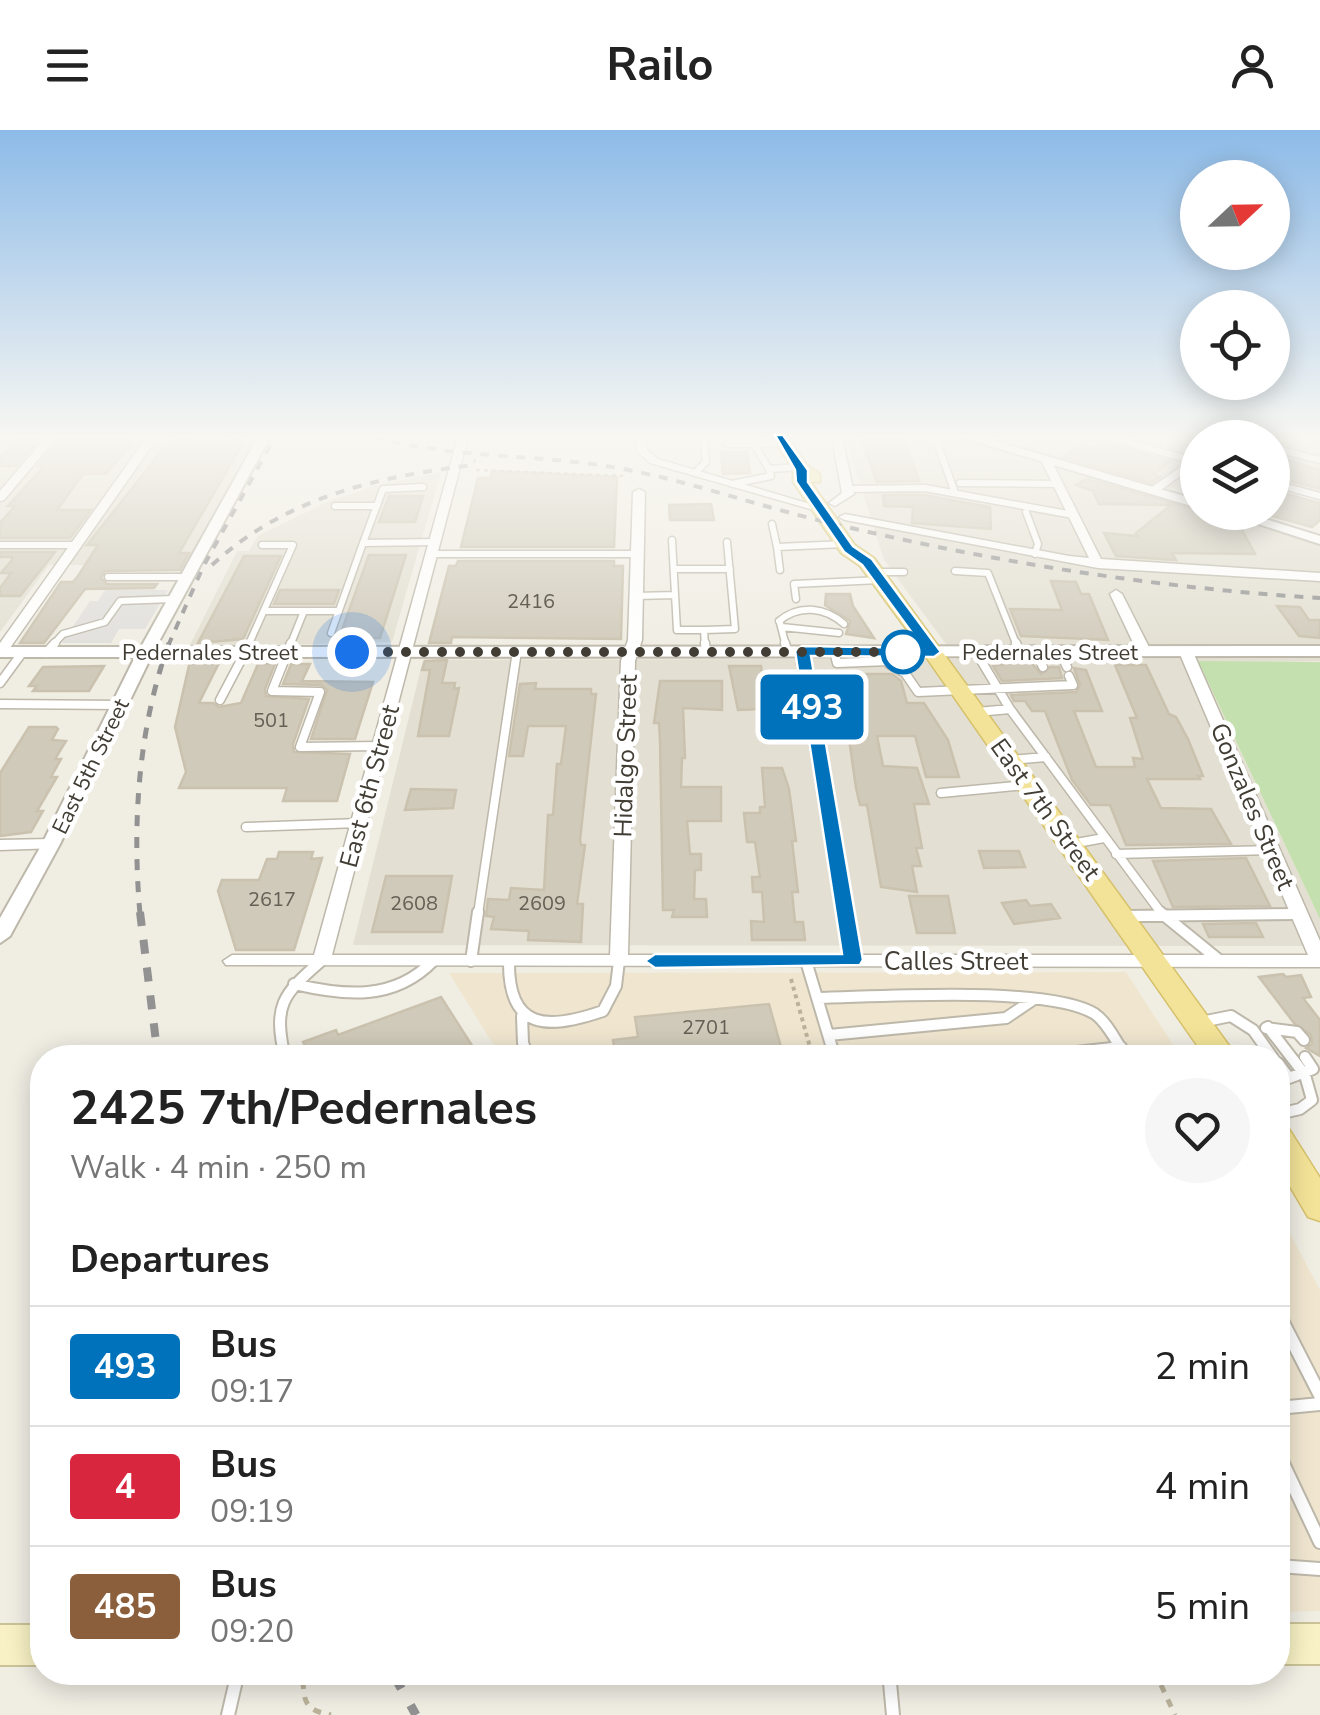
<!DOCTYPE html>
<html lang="en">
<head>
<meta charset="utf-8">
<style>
	body { margin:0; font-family:"Nunito Sans",sans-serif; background:#f6f6f6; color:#222; height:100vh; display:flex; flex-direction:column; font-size:38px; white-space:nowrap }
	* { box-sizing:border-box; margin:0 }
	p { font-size:32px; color:#767676 }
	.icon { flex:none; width:55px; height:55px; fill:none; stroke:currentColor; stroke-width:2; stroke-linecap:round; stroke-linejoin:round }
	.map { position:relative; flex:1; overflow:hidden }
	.drawer { position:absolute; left:30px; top:915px; width:1260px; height:640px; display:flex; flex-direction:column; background:#fff; border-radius:40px; box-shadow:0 5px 25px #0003 }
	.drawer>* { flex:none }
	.badge { padding:0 20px; border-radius:8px; font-size:35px; line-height:65px }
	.needle { width:65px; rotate:68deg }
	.buttons { position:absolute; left:1180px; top:30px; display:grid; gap:20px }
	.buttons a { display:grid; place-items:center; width:110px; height:110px; border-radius:50%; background:#fff; box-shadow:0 5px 25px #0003; font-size:50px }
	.you { position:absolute; width:50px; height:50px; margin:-25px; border:8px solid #fff; border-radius:50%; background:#1a73e8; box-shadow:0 0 0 15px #1a73e833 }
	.map>.badge { position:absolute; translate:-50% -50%; box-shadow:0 0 0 5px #fff }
	h2 { padding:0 40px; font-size:38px; line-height:90px }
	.round { display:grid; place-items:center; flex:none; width:105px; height:105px; border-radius:52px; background:#f6f6f6 }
	.overview { display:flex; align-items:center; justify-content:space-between; height:170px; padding:0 40px }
	h1 { font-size:48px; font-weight:700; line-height:75px }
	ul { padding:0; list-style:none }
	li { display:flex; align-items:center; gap:30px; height:120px; padding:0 40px; border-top:2px solid #e0e0e0 }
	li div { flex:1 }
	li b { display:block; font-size:38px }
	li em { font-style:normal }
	li .badge { min-width:110px; font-weight:700; text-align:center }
	header { display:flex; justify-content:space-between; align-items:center; height:130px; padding:0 40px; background:#fff; font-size:45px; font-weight:700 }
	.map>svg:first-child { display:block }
	.residential { fill:#e3dfd2 }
	.commercial { fill:#f0e6d0 }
	.green { fill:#c5e0af }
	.parking { fill:#e1dfdb }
	.building { fill:#d0caba; stroke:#cac2ae; stroke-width:2.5 }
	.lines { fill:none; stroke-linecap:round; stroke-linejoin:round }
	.service-far3-casing { stroke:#bdb8aa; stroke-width:9 }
	.service-far2-casing { stroke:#bdb8aa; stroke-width:11 }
	.service-far1-casing { stroke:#bdb8aa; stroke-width:14 }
	.service-casing { stroke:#bdb8aa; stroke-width:16 }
	.minor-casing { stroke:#bdb8aa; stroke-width:3 }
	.tertiary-casing { stroke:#bdb8aa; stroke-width:4 }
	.secondary-casing { stroke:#cbc397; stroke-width:4 }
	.primary-casing { stroke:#d6c16b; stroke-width:3 }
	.path-far2 { stroke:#bab29a; stroke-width:2.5; stroke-dasharray:4 4; stroke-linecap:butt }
	.path-far1 { stroke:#bab29a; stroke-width:4; stroke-dasharray:4 4; stroke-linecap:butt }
	.path { stroke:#bab29a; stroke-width:5; stroke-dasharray:8 8; stroke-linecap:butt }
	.service-far3 { stroke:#fff; stroke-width:6 }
	.service-far2 { stroke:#fff; stroke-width:8 }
	.service-far1 { stroke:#fff; stroke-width:10 }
	.service { stroke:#fff; stroke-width:12 }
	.minor { fill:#fff; fill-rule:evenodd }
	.tertiary { fill:#fff; fill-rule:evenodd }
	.secondary { fill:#f8f1c5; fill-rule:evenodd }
	.primary { fill:#f3e398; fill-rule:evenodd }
	.rail-far3 { stroke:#929292; stroke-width:4; stroke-dasharray:9 9; stroke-linecap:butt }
	.rail-far2 { stroke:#929292; stroke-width:5; stroke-dasharray:11 11; stroke-linecap:butt }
	.rail-far1 { stroke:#929292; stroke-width:8; stroke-dasharray:14 14; stroke-linecap:butt }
	.rail { stroke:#929292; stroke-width:9; stroke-dasharray:19 19; stroke-linecap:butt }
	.line { fill:#0072bc; stroke:#fff; stroke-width:2.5 }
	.walk { stroke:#413d34; stroke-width:10; stroke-dasharray:0 18 }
	.stop-dot { fill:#fff; stroke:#0072bc; stroke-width:5 }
	.labels { text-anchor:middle; stroke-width:9; stroke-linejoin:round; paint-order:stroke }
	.number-label { font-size:20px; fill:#656056 }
	.far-street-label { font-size:22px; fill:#413d34; stroke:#fff }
	.street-label { font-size:25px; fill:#413d34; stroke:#fff }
</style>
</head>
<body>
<header><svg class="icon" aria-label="menu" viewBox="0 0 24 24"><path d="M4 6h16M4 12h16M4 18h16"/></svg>Railo<svg class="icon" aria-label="person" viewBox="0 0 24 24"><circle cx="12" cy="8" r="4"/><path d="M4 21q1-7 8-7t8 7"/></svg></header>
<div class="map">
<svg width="1320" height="1585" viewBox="0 0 1320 1585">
	<rect width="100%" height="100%" fill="#f0ede3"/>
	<path class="residential" d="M0,307H255L185,435H49L0,502Z
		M845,307H951L1197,378L1198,382L1211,383L1320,414V531L1198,532L1320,789V816L353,815L423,530L957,529L884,430Z
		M982,307H1320V368L1273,355L1272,308H1198L1197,338L1172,359Z
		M441,342L392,512L189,517L237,421H249L258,406L329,371L382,354Z"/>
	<path class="commercial" d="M1126,842L1181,927H501L449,843Z
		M1278,1081L1320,1160V1481L1278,1482Z"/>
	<path class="green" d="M1198,531L1320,532V789Z"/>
	<path class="parking" d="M105,460H168L145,499H119L111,513H62L90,471H98Z"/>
	<path class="building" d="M19,308H41L16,336H0V327Z
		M60,308H132L129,312H133L106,344H83L57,380H91L70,408H0V393L15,376H8L44,336H38Z
		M172,308H192L188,315H223L227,308H246L179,423H189L180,440L105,441L101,448L107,454H157L154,458L85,459L44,513H20L61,452H73L78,446L98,415H87Z
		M861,308H903L919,351L877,352Z
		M1104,312L1106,314L1170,331L1153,345L1160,347L1152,353L1063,327L1082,314L1095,318Z
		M721,322H747L750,343L723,344Z
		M1279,327L1320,340V359L1283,349L1290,343L1272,338Z
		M492,341L617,347L614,417H461L478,348H491Z
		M1087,349L1237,391L1255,424L1172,423L1176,430L1116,426L1104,403L1138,406L1136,403L1171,375L1099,374L1093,361L1076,355Z
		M1272,360L1320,373V390L1312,397L1272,386Z
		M883,365H924L990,377L991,399L912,393L913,377L884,376Z
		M389,366H423L415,392H379Z
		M711,374L714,390H670L669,375Z
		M0,422H55L20,466H0V458L11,443H1L12,430V427H0Z
		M369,425H406L380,508H339Z
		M244,426H281L243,509L198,513Z
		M458,431H614V436H623L621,509L452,507L451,513H429L449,436H456Z
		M1051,451L1076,452L1081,464H1089L1108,510L1021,506L1010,479L1062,480Z
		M280,460H339L334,474H274Z
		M826,464H850L853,476L874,508L846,504L850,491L825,475Z
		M1277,476L1300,477L1309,490H1320V508L1299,506Z
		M447,530L442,553H455L454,559L459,558L449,606H418L430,540H422L425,531Z
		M1029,530L1041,544L1050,537H1059L1062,548L1002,551L993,536Z
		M190,531H220L199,573H213L219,577L241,573L258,534H275L265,559L266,566L309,569L293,614L294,622L350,624L337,671H283L287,658H179L186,642L175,597Z
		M291,534H310L302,551L373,552L355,609H311L327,560L321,555L283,554Z
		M1115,535H1146L1169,584L1176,587L1188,609L1203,646H1198L1200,649H1147L1161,678L1211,679L1231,714L1126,715L1110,675H1091L1072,650L1045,581H1032L1025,571H1014L1011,565L1076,562L1080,555L1074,538L1086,540L1102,581H1074L1096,637H1135L1133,628L1143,629L1130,588H1137Z
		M104,536L89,561H33L37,556H29L43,537Z
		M729,536H761L766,579L738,580Z
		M822,544H892L901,551L907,573H924L948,610L959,647H926L915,606H877L883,636L917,638L929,674H914L922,718H916L921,736H912L917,762L881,757L867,675H860L856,658L844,573L840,562H825Z
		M660,551H722V580L683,578L685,628H682L681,657H721V691H687L690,724H701V740H695L694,769H706L707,787H672L674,780H663L660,609L659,593H654Z
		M536,553L535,559H591V564H596L580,710L581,715H585L577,774H583L581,812L528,810L529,801L491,799L494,787L486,786L488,769L509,770L511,758L544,760L548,685H553L557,634H561L566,596H528L523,626H509L520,554Z
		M29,597H56L58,599L52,610L66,611L55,629H61L51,647H57L37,681H43L31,702L0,706V643Z
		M762,638H782L789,659L796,711H792L798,762H792L795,792H803L805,810H752L751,791L764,792L762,762H753L752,747H760L755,712H747L744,683H760V677H765Z
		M411,659L456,660L453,678L405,680Z
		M979,721H1019L1025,737L984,738Z
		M279,722H313L311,729L322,728L294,820H236L218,761L222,750H259L267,729H277Z
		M1246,728L1270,776L1173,777L1153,731Z
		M386,746H452L442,802H372Z
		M909,766H948L955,803H917Z
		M1026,770L1030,776L1051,774L1060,788L1014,794L1002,773Z
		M1256,793L1263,807H1209L1203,794Z
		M1283,844L1286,847L1301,845L1311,867L1303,868L1320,890V926L1306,918L1312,914L1311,905L1294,893L1259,847Z
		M441,867L480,928H311L303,912L336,900L338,905Z
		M769,874L784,928H616L613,910L638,907L635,887Z"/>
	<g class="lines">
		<defs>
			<path id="service-far3" d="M935,307L955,363
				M1108,307L1198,332
				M783,313L754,314L769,339L800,337
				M728,314H754L752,307
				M695,343L706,332L704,307
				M960,353L1058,354
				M1272,353L1320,366
				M732,354L771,346L769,339
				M423,357L383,359L363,413L436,412
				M847,359L925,358L1073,385
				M335,376H377
				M1026,382L1038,414L1035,424
				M772,394L777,417L845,414
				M672,410L677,500H704
				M0,415H77
				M777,417L780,440
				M432,424H637
				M674,439H730
				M955,441L988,443L1017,516
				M874,442H904
				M108,447H185
				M636,466L675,465
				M796,469L794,454L880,450
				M265,481H339
				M779,491C799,474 825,477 844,494
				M780,493L786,516
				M782,497L839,503
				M331,503L363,413
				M52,516L63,504L105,492L120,471L173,469
				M248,516L293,415H262
				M290,516L304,481
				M705,516L704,500L735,499L727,412"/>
			<path id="service-far2" d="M291,513L272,561L320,562L300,617L379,616
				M705,513L706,521
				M785,513L787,521
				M1016,513L1020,522
				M834,521L837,533L889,531
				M976,522L1010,579L1162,784
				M1036,522L1043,537
				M1060,522L1067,537
				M46,523L55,513
				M889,534L905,543L918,562L1073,555L1069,546
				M0,553L22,523
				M220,570L250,513
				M0,574L121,575
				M977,582L1010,579
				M1011,630L1046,627
				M941,663L1026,655
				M246,697L359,693
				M1071,714L1104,708
				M1116,724L1272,720
				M478,784L517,521
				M1257,784H1299"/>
			<path id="service-far1" d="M1160,782L1219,830
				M1127,786L1299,784
				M471,831L478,782
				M509,831C508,901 548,900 603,881L616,856L619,831
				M806,831L835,928
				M294,854C345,866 394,871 433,831
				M817,868C878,867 1049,855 1095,884C1108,893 1118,915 1127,928
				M522,886L523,913L529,928
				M1201,892L1231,886L1253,900L1273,928
				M1268,897L1305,945L1312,970L1300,979L1278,984
				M1266,898L1297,902L1304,910
				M829,905L1006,888L1034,869
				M285,928C273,875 282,865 321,831
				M1022,928L1121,917
				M1278,933L1289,948L1313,939L1305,927"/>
			<path id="service" d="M1278,1183L1320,1265
				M1278,1278L1320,1274
				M1278,1323L1320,1412
				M1278,1436L1320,1439
				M1278,1484L1286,1505
				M889,1542L893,1585
				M228,1585L238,1542"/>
			<path id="minor" d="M46,307H57L4,370L0,371V361Z
				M147,307H158L5,525L0,526V513Z
				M458,307H468L332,825H610L621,531L628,510L633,362L639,359L645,362L642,510L635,531L628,825H843L795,521L802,517L809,521L861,825H1308L1179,522L1186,518L1193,522L1320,811V837L226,835L223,831L232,825H314Z
				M636,307H646L647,320L658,329L827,379L817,381L650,333L637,321Z
				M832,307H842L854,364L835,376L829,373L842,363Z
				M1229,307H1239V308H1229Z
				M1272,315L1320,327V333L1272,321Z
				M1198,325V333L1157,363H1149V359Z
				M1046,327L1051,330L1101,429L1320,443V451L1098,438L845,390L839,387L845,384L1069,426L1089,428L1041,330Z
				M1116,460L1122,464L1151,521L1149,524L1144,525L1137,521L1110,464Z
				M51,709L57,710L59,714L57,718L0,720V710Z"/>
			<path id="tertiary" d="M258,307H270L156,517L1320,516V526L151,527L60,714L10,806L0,813V788L42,714L135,527H0V517H141Z
				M960,307H981L1198,370V378Z
				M1221,382H1243L1320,406V414Z"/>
			<path id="secondary" d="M1278,1494H1320V1534H1278Z
				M0,1495H42V1535H0Z"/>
			<path id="primary" d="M771,307H787L807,335L820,344V352H811L855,415L874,428L1238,928H1206L910,504L860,436L841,423L793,352V339Z
				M1278,995L1289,999L1320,1048V1091L1308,1087L1278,1036Z"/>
		</defs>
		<use href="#service-far3" class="service-far3-casing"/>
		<use href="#service-far2" class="service-far2-casing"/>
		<use href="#service-far1" class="service-far1-casing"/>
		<use href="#service" class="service-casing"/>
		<use href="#minor" class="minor-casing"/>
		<use href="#tertiary" class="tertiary-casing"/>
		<use href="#secondary" class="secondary-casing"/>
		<use href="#primary" class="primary-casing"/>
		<path class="path-far2" d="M474,333L475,329
			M476,340L623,346"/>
		<path class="path-far1" d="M791,849L813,928"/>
		<path class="path" d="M303,1551C304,1575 307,1580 331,1585
			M1161,1555L1175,1585"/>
		<use href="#service-far3" class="service-far3"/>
		<use href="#service-far2" class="service-far2"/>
		<use href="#service-far1" class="service-far1"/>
		<use href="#service" class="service"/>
		<use href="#minor" class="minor"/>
		<use href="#tertiary" class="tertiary"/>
		<use href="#secondary" class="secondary"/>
		<use href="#primary" class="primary"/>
		<path class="rail-far3" d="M374,307C458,330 544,323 629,340C698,354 765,378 834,394C994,432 1156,458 1320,468
			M212,435C286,367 376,347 473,335
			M168,516L203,437L275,307"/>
		<path class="rail-far2" d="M140,784C132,694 138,599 169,513"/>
		<path class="rail-far1" d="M140,782L158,928"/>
		<path class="rail" d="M392,1542L416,1585"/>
	</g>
	<linearGradient id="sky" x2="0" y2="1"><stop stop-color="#8dbbe8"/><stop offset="0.58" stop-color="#f8f7f2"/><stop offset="1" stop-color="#f8f7f2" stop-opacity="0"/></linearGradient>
	<rect width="1320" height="529" fill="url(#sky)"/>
	<path class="line" d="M775,305H783L808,340V352L853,416L872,429L941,522L934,527L811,526L863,830L860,835L655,838L645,831L655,824H842L795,521L802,516L923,518L862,435L844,422L796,352L795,340Z"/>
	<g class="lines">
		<path class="walk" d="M352,522H910H903"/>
	</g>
	<circle class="stop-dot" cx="903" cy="522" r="20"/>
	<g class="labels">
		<g class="number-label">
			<text x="531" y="478">2416</text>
			<text x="271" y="597">501</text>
			<text x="272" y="776">2617</text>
			<text x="414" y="780">2608</text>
			<text x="542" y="780">2609</text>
			<text x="706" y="904">2701</text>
		</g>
		<g class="far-street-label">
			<text x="210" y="530">Pedernales Street</text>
			<text x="1050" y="530">Pedernales Street</text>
			<text transform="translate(90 636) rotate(-64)" y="8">East 5th Street</text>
		</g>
		<g class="street-label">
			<text transform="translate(625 626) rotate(-88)" y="9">Hidalgo Street</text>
			<text transform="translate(369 656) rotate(-75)" y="9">East 6th Street</text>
			<text transform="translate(1253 676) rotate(67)" y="9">Gonzales Street</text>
			<text transform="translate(1046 679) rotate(54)" y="9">East 7th Street</text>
			<text x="956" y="840">Calles Street</text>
		</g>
	</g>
</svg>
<div class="buttons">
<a><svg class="needle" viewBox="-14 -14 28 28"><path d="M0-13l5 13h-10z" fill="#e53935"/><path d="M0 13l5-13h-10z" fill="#767676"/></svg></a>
<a><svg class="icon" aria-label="locate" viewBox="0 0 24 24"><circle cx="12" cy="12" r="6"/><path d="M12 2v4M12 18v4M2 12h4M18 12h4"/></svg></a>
<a><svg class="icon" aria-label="layers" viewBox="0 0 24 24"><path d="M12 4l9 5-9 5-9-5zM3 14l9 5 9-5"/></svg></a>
</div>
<div class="you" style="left:352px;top:522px"></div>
<b class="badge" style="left:812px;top:577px;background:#0072bc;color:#fff">493</b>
<section class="drawer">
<div class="overview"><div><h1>2425 7th/Pedernales</h1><p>Walk · 4 min · 250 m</p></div><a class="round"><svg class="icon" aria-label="heart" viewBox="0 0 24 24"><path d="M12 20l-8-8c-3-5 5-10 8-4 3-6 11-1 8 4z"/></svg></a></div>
<h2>Departures</h2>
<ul>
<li><span class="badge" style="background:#0072bc;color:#fff">493</span><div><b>Bus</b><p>09:17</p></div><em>2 min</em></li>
<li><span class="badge" style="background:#d7263d;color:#fff">4</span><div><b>Bus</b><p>09:19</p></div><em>4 min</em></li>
<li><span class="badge" style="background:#8b5e3c;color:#fff">485</span><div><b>Bus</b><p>09:20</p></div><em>5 min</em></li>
</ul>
</section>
</div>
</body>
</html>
